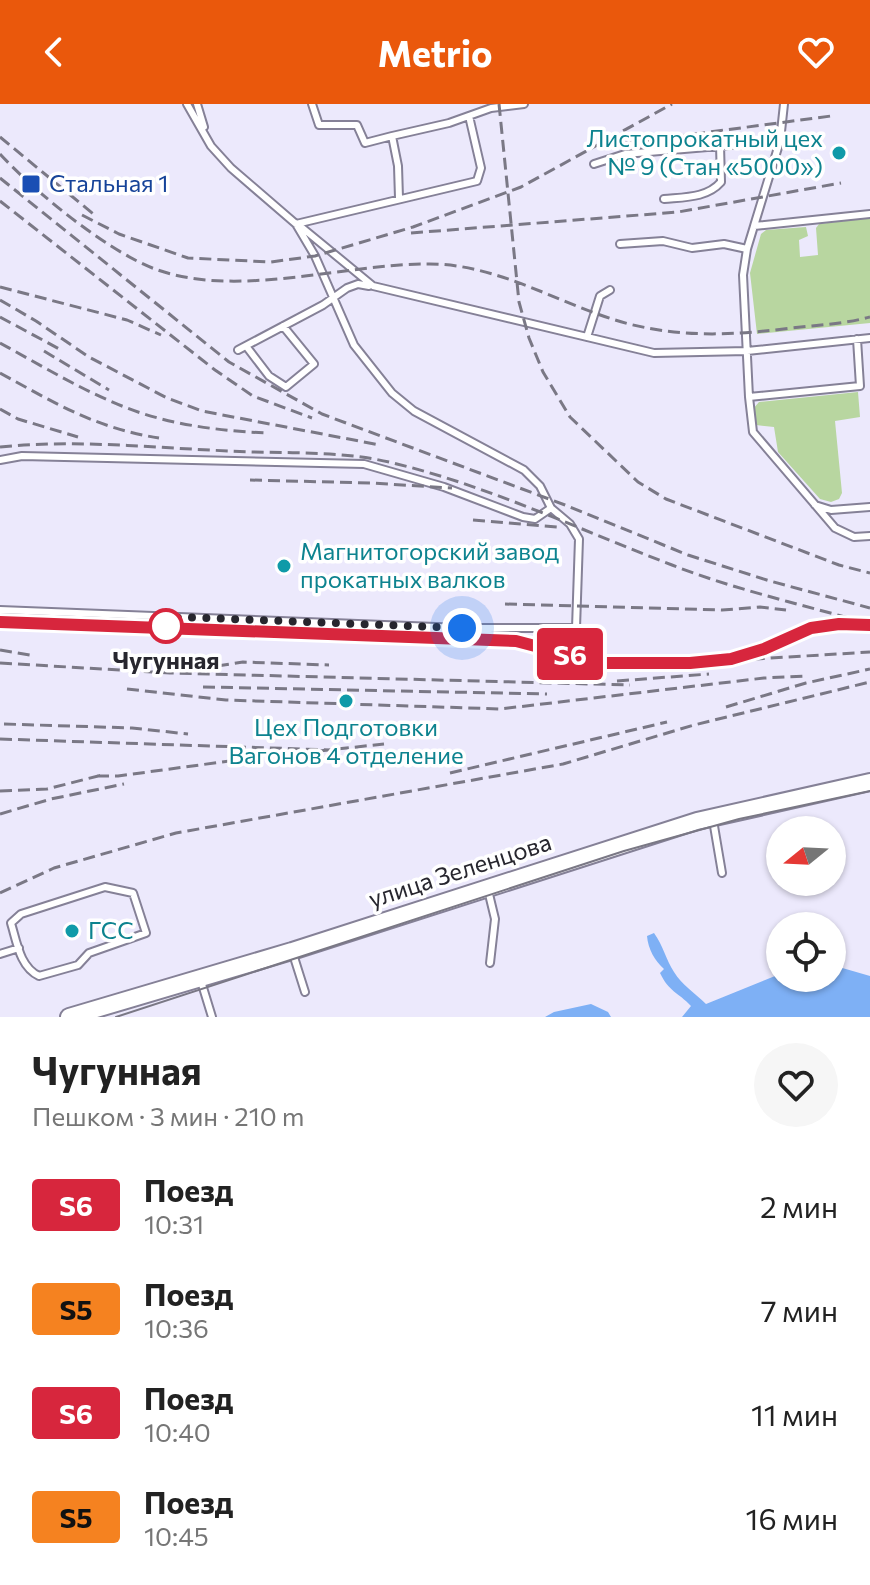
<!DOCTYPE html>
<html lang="ru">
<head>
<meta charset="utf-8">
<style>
	body { margin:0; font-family:Commissioner,sans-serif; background:#f6f6f6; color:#222; height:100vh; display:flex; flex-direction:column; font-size:30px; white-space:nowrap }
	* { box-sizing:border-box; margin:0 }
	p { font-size:26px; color:#767676 }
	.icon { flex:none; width:44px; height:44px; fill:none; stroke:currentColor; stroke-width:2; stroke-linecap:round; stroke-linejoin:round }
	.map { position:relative; height:913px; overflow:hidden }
	.details { display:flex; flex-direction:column; background:#fff; flex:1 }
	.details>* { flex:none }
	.badge { padding:0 16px; border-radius:6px; font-size:28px; line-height:52px }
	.needle { width:52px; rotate:252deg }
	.fabs { position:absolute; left:766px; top:712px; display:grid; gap:16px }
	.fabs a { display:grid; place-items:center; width:80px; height:80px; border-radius:50%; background:#fff; box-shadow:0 2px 6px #0004; font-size:40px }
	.you { position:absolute; width:40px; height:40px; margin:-20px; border:6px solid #fff; border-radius:50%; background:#1a73e8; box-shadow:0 0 0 12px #1a73e833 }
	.map>.badge { position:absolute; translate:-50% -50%; box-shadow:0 0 0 4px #fff }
	.round { display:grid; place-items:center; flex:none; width:84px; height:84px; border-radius:42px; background:#f6f6f6 }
	.overview { display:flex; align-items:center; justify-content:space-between; height:136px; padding:0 32px }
	h1 { font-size:38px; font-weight:700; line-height:60px }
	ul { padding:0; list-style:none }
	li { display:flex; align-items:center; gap:24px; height:104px; padding:0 32px }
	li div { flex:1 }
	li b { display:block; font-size:30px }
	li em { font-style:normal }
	li .badge { min-width:88px; font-weight:700; text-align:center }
	header { display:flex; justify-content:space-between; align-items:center; height:104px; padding:0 32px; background:#ea580c; color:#fff; font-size:36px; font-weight:700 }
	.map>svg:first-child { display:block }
	.green { fill:#b8d6a0 }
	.water { fill:#7eb0f5 }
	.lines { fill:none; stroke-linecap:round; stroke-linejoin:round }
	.service-casing { stroke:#858197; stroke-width:10 }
	.secondary-casing { stroke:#858197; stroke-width:20 }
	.service { stroke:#fff; stroke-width:6 }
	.secondary { stroke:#fff; stroke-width:16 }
	.tram { stroke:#7a7885; stroke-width:2 }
	.rail { stroke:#7a7885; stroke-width:3; stroke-dasharray:12 6; stroke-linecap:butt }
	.line-casing { stroke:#fff; stroke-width:18 }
	.line { stroke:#d7263d; stroke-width:12 }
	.walk { stroke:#27262e; stroke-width:8; stroke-dasharray:0 14.4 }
	.culture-dot { fill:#0f9aa8; stroke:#fff; stroke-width:3 }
	.transit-dot { fill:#1a4fb4; stroke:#fff; stroke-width:3 }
	.stop-dot { fill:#fff; stroke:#d7263d; stroke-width:4 }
	.labels { text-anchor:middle; stroke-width:7; stroke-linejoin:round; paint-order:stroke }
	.culture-label { font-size:24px; fill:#0d838f; stroke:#fff; text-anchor:start }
	.transit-label { font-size:24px; fill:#164399; stroke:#fff; text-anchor:start }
	.stop-label { font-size:24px; font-weight:bold; fill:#27262e; stroke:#fff }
	.street-label { font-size:24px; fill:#27262e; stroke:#fff }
</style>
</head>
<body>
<header><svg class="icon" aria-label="back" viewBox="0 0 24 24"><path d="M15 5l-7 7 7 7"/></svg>Metrio<svg class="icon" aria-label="heart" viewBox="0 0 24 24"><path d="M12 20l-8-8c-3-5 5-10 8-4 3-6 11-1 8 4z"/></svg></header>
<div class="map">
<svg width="870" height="913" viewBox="0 0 870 913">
	<rect width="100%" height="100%" fill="#ece9fc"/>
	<path class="green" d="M870,114V219L757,230L750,169L761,130L766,126L806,123L808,132L799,136L800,153L818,151L816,124L819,120Z
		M858,288L860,313L835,317L842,389L839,395L831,398L820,395L778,348L774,323L756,321L753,305L759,298Z"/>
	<path class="water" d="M654,829C663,841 666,856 674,868C682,881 695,889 706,900L780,870V874H832V861L870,872V913H682L691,902C678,888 669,888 660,869L664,865C655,857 648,845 647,832Z
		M591,900L608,908L611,913H545L554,908Z"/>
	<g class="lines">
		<defs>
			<path id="service" d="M197,0L204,23
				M312,0L319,21H357L365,39L392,32L398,62L399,94
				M784,0L780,37L754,122L870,110
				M392,32L449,19L491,4L524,0
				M594,60L625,50L780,37
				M664,95C685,93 707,94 721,78L720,41
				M296,120L477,77L481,64L469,12
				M300,122L373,182L654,249L747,247L870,234
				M754,122L747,145L743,171L749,293L753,328L835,424L854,433L870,432
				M620,140L663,137L692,144L724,140L747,145
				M587,233L600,192L610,186
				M246,242L269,272L286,283L314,260L283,222
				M238,246L323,201L347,184L358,180L369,182
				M749,293L860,282L857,235
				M0,356L22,352L364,360L444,383L523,413L535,415L551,404L540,382L524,366L414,307L392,289L354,241L315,152L296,120L231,64L211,42L187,0
				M815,401L831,406L870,403
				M0,506L462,524H576L579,435L570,420L551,404
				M713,716L722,769
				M105,783L133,789L146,829L89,849L78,861L39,872C20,863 17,839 11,819L21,810Z
				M488,786L495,815L490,859
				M0,850L19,844
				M293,850L305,888
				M201,877L212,913"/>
			<path id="secondary" d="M69,913L292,847L697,717L870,678"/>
		</defs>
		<use href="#service" class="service-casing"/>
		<use href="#secondary" class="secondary-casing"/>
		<use href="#service" class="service"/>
		<use href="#secondary" class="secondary"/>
		<path class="tram" d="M116,913L624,747L739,715L870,687"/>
		<path class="rail" d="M499,0L519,198L529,234L543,268L570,313L638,378L666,395L839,461L870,469
			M0,33L97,113
			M604,42L831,12
			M0,50C35,88 107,147 155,165C237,195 342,160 427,160C499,159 561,202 629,220C686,234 735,231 792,224C818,221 844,220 870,213
			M0,74L229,258L322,310L565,401L688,451L770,477L870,504
			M0,97L215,266L253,292L312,314
			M82,111L119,130L188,154L271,158L315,152L413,123L521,83L672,0
			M411,129L678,108L841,79
			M0,183L127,216L161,231
			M0,196L36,217L89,253L167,294L202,307L380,341
			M0,213L63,247
			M0,239C42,262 83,287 127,304C171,321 221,327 267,329
			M44,247L109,286
			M0,269C55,299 95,324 159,334
			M0,305L18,315L78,333
			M0,343C76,335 154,344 230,347C284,350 341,346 393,359C489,382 580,426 672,461C736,486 804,501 870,520
			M250,376L370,379L452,384
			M473,416L557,423
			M505,500L722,506L760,503L786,506
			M0,519L144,522L516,537L600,559H690L870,548
			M0,546L30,551
			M754,548L811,524L853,521
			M0,559L170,569L630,581
			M217,562L243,558L329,561
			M617,577L709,570
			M203,583L547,590
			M127,585L226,596L500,605L764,574L805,572
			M726,603L806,579L870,565
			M4,620L132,624L188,630
			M0,635L331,646
			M319,647L384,640
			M450,669L667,618
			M97,672H118L259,653
			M0,687L47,685L106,670
			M0,710L51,695L124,680
			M0,789L54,764L176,729L563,660L694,621L870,578"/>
	</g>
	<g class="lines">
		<defs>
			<path id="line" d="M0,518L516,537L600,559H690L731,555L764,545L811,524L839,520L870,521"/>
		</defs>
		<use href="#line" class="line-casing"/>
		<use href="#line" class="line"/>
		<path class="walk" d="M166,522L179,513L462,524"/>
	</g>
	<g class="culture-dot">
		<circle cx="839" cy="49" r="8"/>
		<circle cx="284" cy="462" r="8"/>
		<circle cx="346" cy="597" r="8"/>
		<circle cx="72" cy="827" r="8"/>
	</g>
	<rect class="transit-dot" x="21" y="70" width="20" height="20" rx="4"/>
	<circle class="stop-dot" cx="166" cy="522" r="16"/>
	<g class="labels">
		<g class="culture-label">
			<text x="823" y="43" text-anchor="end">Листопрокатный цех<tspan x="823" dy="28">№ 9 (Стан «5000»)</tspan></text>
			<text x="300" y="456">Магнитогорский завод<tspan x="300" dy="28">прокатных валков</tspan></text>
			<text x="346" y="632" text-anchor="middle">Цех Подготовки<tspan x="346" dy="28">Вагонов 4 отделение</tspan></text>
			<text x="88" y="835">ГСС</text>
		</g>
		<g class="transit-label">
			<text x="49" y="88">Стальная 1</text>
		</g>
		<g class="stop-label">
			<text x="166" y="565">Чугунная</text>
		</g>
		<g class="street-label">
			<text transform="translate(460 767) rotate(-18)" y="8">улица Зеленцова</text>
		</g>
	</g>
</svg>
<div class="fabs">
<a><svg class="needle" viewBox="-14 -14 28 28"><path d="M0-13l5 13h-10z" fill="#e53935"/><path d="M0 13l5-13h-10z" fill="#767676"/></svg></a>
<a><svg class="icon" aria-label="locate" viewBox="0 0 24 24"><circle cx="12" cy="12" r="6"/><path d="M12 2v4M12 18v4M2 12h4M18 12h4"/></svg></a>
</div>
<div class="you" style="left:462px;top:524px"></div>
<b class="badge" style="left:570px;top:550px;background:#d7263d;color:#fff">S6</b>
</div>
<section class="details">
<div class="overview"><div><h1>Чугунная</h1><p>Пешком · 3 мин · 210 m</p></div><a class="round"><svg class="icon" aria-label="heart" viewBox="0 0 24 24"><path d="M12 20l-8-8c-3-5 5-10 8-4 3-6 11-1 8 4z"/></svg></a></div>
<ul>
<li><span class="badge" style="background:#d7263d;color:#fff">S6</span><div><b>Поезд</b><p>10:31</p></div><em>2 мин</em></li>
<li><span class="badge" style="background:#f58220;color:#111">S5</span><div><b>Поезд</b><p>10:36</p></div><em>7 мин</em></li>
<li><span class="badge" style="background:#d7263d;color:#fff">S6</span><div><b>Поезд</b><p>10:40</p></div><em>11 мин</em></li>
<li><span class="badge" style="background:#f58220;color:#111">S5</span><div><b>Поезд</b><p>10:45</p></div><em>16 мин</em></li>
</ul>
</section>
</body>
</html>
